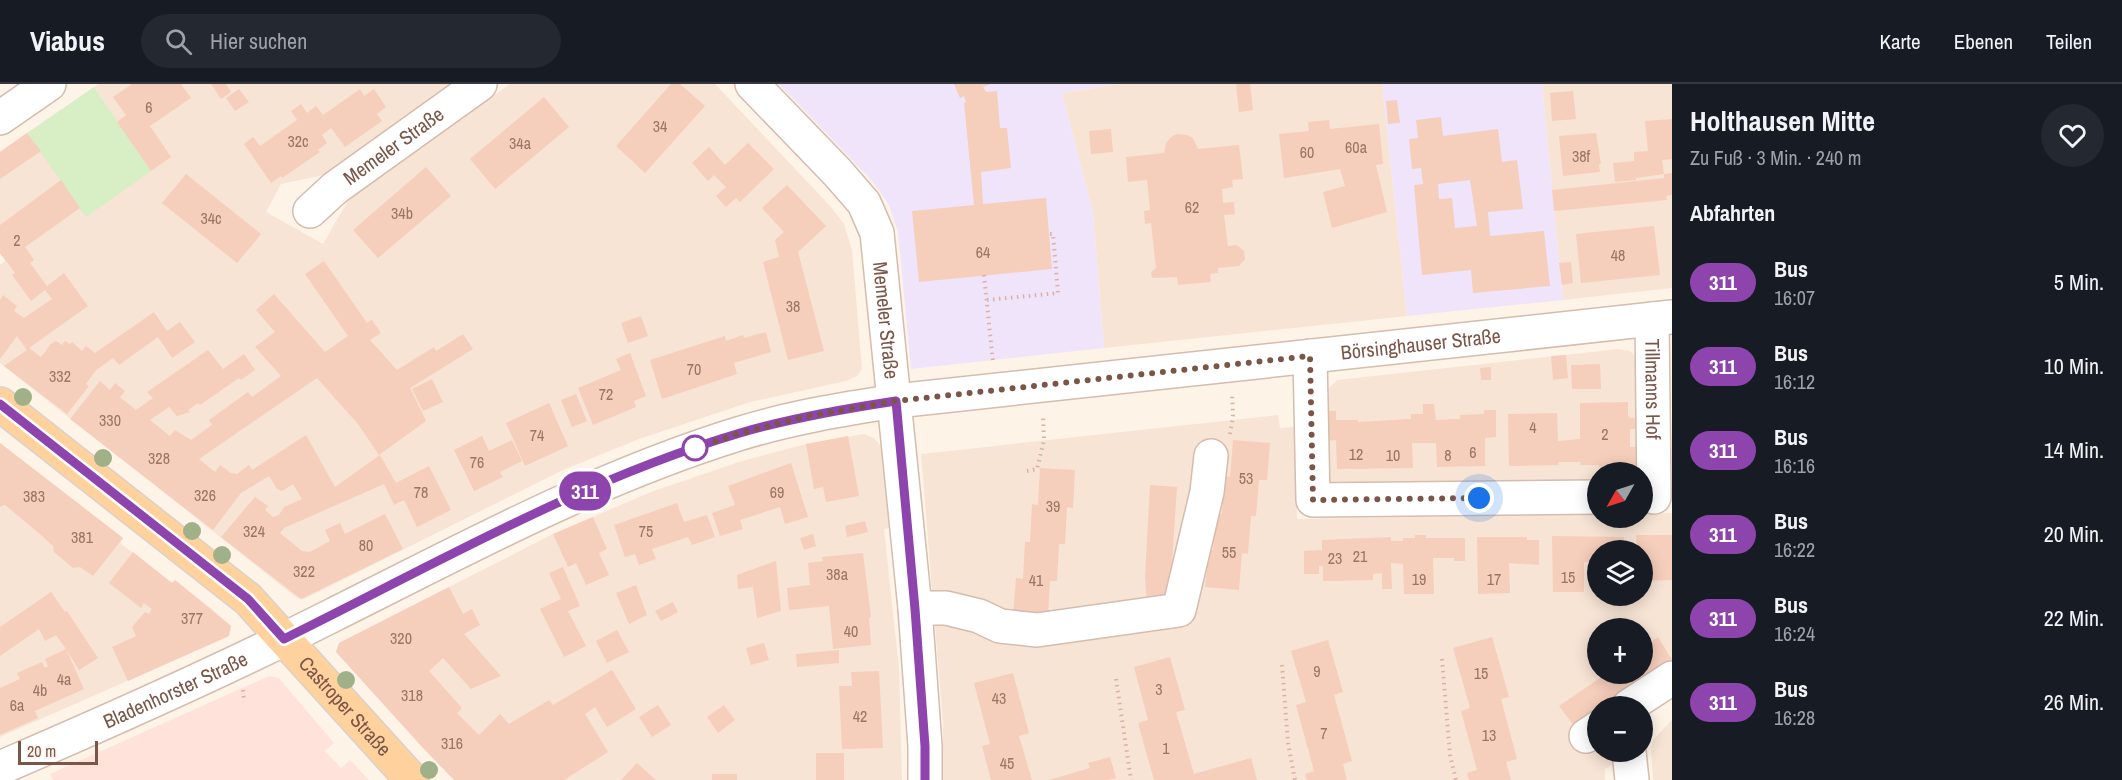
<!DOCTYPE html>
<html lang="de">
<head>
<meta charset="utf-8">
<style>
	body { margin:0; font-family:"Archivo Narrow",sans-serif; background:#242831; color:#f1f3f6; height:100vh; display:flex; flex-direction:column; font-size:22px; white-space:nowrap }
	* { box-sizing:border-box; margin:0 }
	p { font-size:20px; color:#9ea1a6 }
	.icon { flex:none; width:33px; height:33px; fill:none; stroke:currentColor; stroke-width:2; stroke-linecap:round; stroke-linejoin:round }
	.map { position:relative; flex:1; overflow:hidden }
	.details { display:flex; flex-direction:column; background:#171b24; width:450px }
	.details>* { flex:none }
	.badge { padding:0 12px; border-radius:20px; font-size:21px; line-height:39px }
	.needle { width:39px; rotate:231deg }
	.buttons { position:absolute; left:1587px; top:378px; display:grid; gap:12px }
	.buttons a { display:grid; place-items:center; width:66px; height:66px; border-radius:50%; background:#171b24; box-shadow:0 3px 15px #0003; font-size:30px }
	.scale { position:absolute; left:18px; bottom:15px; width:80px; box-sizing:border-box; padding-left:6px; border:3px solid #7b5648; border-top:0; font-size:16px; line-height:21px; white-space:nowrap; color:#7b5648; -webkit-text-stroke:4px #fff7ef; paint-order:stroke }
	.you { position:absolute; width:30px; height:30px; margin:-15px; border:4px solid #fff; border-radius:50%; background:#1a73e8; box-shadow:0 0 0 9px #1a73e833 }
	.map>.badge { position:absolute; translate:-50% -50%; box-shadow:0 0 0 3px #fff }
	h2 { padding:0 18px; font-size:22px; line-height:54px }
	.round { display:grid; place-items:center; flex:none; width:63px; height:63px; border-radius:32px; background:#242831 }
	.overview { display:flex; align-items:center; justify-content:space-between; height:102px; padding:0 18px }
	h1 { font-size:28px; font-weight:700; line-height:45px }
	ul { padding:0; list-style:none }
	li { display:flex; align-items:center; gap:18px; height:84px; padding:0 18px }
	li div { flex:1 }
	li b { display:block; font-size:22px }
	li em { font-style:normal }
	li .badge { min-width:66px; font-weight:700; text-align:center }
	header { display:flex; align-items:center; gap:36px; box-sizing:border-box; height:84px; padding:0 30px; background:#171b24; border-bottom:2px solid #363941 }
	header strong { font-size:28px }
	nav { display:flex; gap:33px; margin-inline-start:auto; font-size:21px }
	.search { width:420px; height:54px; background:#242831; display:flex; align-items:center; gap:15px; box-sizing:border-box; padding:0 21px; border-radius:33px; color:#9ea1a6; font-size:22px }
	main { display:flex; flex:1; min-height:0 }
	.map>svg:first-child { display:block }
	.residential { fill:#f7e4d5; fill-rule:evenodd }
	.commercial { fill:#ffe2da }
	.education { fill:#f0e4fb }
	.green { fill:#d8eec4 }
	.building { fill:#f6cebc; fill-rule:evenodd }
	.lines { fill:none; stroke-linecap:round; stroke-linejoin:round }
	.minor-casing { stroke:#d4bcae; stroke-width:36 }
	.major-casing { stroke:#dad0cc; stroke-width:36 }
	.path { stroke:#dcb19f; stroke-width:4; stroke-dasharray:1.5 4.5; stroke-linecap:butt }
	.minor { stroke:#fff; stroke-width:33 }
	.major { stroke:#ffd29d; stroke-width:33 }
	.tree { fill:#a0b189 }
	.line-casing { stroke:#fff; stroke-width:14 }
	.line { stroke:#8e44ad; stroke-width:9 }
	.walk { stroke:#7b5648; stroke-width:6; stroke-dasharray:0 10.8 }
	.stop-dot { fill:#fff; stroke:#8e44ad; stroke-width:3 }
	.labels { text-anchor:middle; stroke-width:5; stroke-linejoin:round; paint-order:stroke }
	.number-label { font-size:16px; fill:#9a7465 }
	.street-label { font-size:20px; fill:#7b5648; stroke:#fff7ef }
</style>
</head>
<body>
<header>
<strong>Viabus</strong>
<div class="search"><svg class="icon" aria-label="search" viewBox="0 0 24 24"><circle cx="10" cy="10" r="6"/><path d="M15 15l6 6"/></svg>Hier suchen</div>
<nav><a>Karte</a><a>Ebenen</a><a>Teilen</a></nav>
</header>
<main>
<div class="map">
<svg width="1672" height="696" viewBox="0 0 1672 696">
	<rect width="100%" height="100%" fill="#fef3e7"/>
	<path class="residential" d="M99,0H452L324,91L281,100L266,128L323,160L350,113L510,0H715L830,122L844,140L852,166L862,285L857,292L846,297L750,318L639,355L563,386L304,515L297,514L0,279V181L5,177L0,169V68L27,49L41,67L151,87L94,3Z
		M1119,0H1382L1407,232L1104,264L1093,129L1062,9Z
		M1542,0H1672V204L1563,216Z
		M1619,265L1630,267L1639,276L1642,388H1598L1597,401L1330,400L1326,394L1325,308L1337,296Z
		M1278,331L1280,344L1296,343L1297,435L1597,430L1598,434H1642L1643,430L1672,429V576L1605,622H1598L1597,627L1575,643L1597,658L1598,668H1616L1621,676L1605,685V696H943V639L921,370ZM1598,466H1642V512H1598ZM1598,544H1642V590H1598Z
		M864,350L874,354L880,361L882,368L889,444L884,445L899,585L902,696H454L336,568L339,559L553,450L651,408L742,377L806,360Z
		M0,359L123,454L120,459L172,499L175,496L212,525L231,542L229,552L0,653Z
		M1672,636V696H1653L1651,667L1653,656Z"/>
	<path class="commercial" d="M269,592L279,594L334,659L325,667L341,684L350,676L369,696H53L50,690Z"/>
	<path class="education" d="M779,0H1119L1062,9L1093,129L1104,264L911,285L898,148L889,121L873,98Z
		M1382,0H1542L1563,216L1407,232Z"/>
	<path class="green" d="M94,3L151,87L86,133L27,49Z"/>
	<path class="building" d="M132,0H181L191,14L150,42L171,73L151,87L117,38L126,31L113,13Z
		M211,0H226L231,8L221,15Z
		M671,0H680L705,22L645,89L616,62Z
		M954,0H991L983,3L986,8L997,7L1000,44H1007L1011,84L981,88L983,120L1046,114L1052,185L919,198L912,127L974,121L964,19L966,18L964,12L960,14Z
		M1236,0H1250L1253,26L1239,28Z
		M239,5L249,18L235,27L226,14Z
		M360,5L364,12L374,5L386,23L377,30L382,37L345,63L331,44L322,51L327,59L318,66L320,68L282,94L281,92L271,99L244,60L253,53L260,62L297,36L291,27L301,20L307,29L316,22L323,31Z
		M1573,7L1576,35L1552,37L1550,9Z
		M544,13L569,43L495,105L470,75Z
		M1397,16L1400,39L1388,40L1386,17Z
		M1441,33L1443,52L1498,45L1502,78L1517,76L1523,125L1488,128L1490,152L1544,147L1550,202L1473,209L1471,186L1422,191L1414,101L1423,100L1421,84L1412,85L1409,55L1418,54L1416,36ZM1470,96L1477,142L1455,144L1452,114L1439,115L1438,100Z
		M1672,35V75L1662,76L1664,90L1636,94V96L1615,98L1613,79L1634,77V68L1648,67L1645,37Z
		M1329,36L1330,45L1379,40L1383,80L1376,81L1387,128L1332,144L1323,108L1345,102L1340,85L1284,94L1279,50L1309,47L1308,38Z
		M1111,45L1113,68L1091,70L1089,47Z
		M27,49L41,67L0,95V68Z
		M1596,49L1601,80H1599L1600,88L1563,92L1559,52Z
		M1177,50L1187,51L1193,54L1198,65L1239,61L1243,95L1232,96L1233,103L1222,105L1223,119L1234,118L1235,130L1224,131L1228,162L1237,161L1244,167L1245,175L1239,182L1218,184V189L1210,190L1211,198L1178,201L1177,193L1152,194L1151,188L1156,184L1151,139L1145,140L1144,127L1150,126L1147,96L1128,98L1126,73L1164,69L1166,59L1171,53Z
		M748,59L774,85L740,118L736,114L726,123L716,112L726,103L714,91L708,97L692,79L709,63L725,81Z
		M426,83L451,112L378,174L353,146Z
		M1672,89V111L1666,112L1667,116L1554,127L1552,106L1664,94V90Z
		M186,90L261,150L237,179L162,119Z
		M61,96L80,124L25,163L34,176L30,179L47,202L64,189L88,222L29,264L41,273L51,260L56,257L62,261L65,257L70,260L72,258L82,267L86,262L95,269L154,228L167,247L180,238L195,258L172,274L158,253L119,281L113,274L96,286L86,300L89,302L67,330L4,282L27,266L17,252L0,275V216L3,211L17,222L14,227L24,234L52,215L45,206L31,217L12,191L15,189L0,169V141Z
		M787,101L826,142L798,168L824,267L788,276L763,178L779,173L775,156L784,148L762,124Z
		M1654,142L1660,191L1581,199L1576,150Z
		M324,177L367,239L372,236L381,249L370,256L397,286L434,263L436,267L463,250L473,265L410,304L426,337L379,371L358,340L317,294L199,375L215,388L220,381L231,389L237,390L249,381L252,386L306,351L335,403L380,371L396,399L429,382L451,426L417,443L404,416L394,421L384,400L284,444L280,449L302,467L310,468L330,457L325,446L340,439L345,450L385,430L403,465L301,515L221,453L255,413L268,422L265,426L273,433L279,431L284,423L302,415L293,400L282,407L277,405L269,392L241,409L213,446L70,335L100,297L110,306L115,299L125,307L120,313L136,326L153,314L147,308L208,266L223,285L244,270L255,286L241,296L239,294L200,321L198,319L188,326L190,328L177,332L169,323L150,336L170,352L175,346L191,356L212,341L209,336L248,308L252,313L281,292L255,263L275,248L256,226L274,210L325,268L348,252L305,190Z
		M1571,178L1573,199L1562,201L1559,179Z
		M641,232L648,252L628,259L621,239Z
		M766,248L771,268L734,279L737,290L662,315L650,276L725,252L726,257L743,251L744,254Z
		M630,269L646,312L634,317L636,323L593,341L578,304L621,286L616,275Z
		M1566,271L1568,294L1553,296L1551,272Z
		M1600,280L1601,305H1572L1571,281Z
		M1491,283V296H1481L1480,284Z
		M432,295L443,318L423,327L412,305Z
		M576,310L587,337L572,343L561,316Z
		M1628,318V332L1630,334H1635V345H1630V363H1642V387H1630V380L1599,383V381H1580L1581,378H1558L1559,381L1509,382L1508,330L1557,329L1558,357L1580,355V319Z
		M549,319L568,362L525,382L506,339Z
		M1423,320H1434L1436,336L1460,335V331L1484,330V326H1496V353L1485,354V382L1437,383L1436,359H1412L1413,384L1337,385L1336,356L1325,357V327H1336V336H1358V338L1411,335V330H1423Z
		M482,352L489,367L512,356L522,377L500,388L503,393L474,407L454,366Z
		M848,352L859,412L826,418L823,403L814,405L806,360Z
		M1233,356L1270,359L1267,396H1259L1256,432H1251L1248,470L1242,469L1239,506L1205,503L1209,466H1213L1216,429L1222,430L1224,392L1230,393Z
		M0,359L123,454L93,492L80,483L73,484L54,468L53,462L41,451L5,421L0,423Z
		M791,379L808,433L785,440L780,423L740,436L743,445L720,452L712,429L735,421L728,402Z
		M1040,384L1075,386L1073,424L1067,423L1065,460H1059L1057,497H1050L1048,534L1013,532L1016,494L1023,495L1025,458H1030L1032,420L1038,421Z
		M1150,401L1177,403L1171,493L1174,517L1147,520L1145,493Z
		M677,419L684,438L707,431L715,453L692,461L688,453L652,465L656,475L639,481L635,470L625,473L614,441Z
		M593,433L607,465L599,469L609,491L586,501L576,479L568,483L553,450Z
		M865,437L868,448L847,453L845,442Z
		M813,450L816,462L804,466L800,454Z
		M1415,451H1426V454H1465V477H1454V474H1433L1434,510H1404L1403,480L1391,479L1392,505H1382V489L1373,490V496L1323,497V482H1319V490H1304V467L1322,466V456L1391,453V457H1403V454H1415Z
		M1636,451H1672V496L1642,497V466H1637Z
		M1552,452L1624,453V466H1598V478H1584V508H1553Z
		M1477,453H1527V456H1539V481L1509,479L1510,509L1478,510Z
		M133,468L172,499L175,496L231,542L229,552L128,597L112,563L136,552L132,543L145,528L149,530L152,525L144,519L141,524L109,499Z
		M863,469L871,533L869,534L871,561L833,565L829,522L789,526L787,504L810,501L808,479L823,477L822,473Z
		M776,477L781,527L757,534L753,503L738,505L737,491Z
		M563,483L580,522L568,527L586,562L564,573L540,525L561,515L549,489Z
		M636,501L647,531L629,540L616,509Z
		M449,503L463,530L472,525L480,541L464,550L501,592L471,605L443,574L429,587L462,624L457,629L479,651L500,630L509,640L549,616L553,621L612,586L636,625L607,643L595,623L585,630L608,668L564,696H454L422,663L336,568L339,559Z
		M51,508L65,528L67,527L98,574L79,586L66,565L84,605L35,627L38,634L0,651V604L20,595L17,589L42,578L45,584L48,582L45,575L66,565L56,551L45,557L39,545L0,572V543Z
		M673,518L678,528L661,537L655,527Z
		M617,546L629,568L607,579L596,557Z
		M1492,553L1509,613L1501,615L1517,675L1506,678L1511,696H1469L1467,689L1477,686L1461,627L1470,624L1453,564Z
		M1658,553L1672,576L1605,622H1598V627L1575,643L1559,622L1606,590H1642V564Z
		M1328,556L1343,608L1334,611L1352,677L1343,680L1347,696H1307L1305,690L1314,687L1296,621L1306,618L1291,567Z
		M764,559L769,576L751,581L746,564Z
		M839,566V579L797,583L796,570Z
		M1170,573L1185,626L1176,628L1194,690L1251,674L1257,696H1154L1138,639L1148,636L1134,583Z
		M879,587L883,664L842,665L839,602H852L851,588Z
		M1013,589L1029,649L1019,652L1032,696H991L982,662L990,660L974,599Z
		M658,621L671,641L652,653L639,633Z
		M724,621L735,636L718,649L707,633Z
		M816,669H844V696H816Z
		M1110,673L1116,694L1108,696H1049L1090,684L1088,679Z
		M637,679L656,696H621Z
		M712,690H737V696H712Z"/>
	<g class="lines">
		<defs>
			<g id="minor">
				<path id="s1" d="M752,0L837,88L864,119L877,149L915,524L925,662V696"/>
				<path d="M0,34L49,0"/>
				<path id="s2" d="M310,127L335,104L480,0"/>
				<path id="s3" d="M1652,235L1654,413"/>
				<path d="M1310,272L1313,416L1598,413"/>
				<path d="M915,524H946L979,532L1000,542L1037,546L1179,526L1207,408L1211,372"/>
				<path d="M1629,622L1672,594"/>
				<path d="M1586,652L1598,644"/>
				<path d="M1629,668L1632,696"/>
				<path id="s4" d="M0,684C112,636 224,586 333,531C465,465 596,394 738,350C789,334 843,325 896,317L1672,233"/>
			</g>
			<g id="major">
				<path id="s5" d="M0,320L248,515L412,696"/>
			</g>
		</defs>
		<use href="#minor" class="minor-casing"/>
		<use href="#major" class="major-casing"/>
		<path class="path" d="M984,191L993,278
			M987,216L1058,209L1053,150H1049
			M1230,350L1233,332L1232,310
			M1027,387L1037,385L1044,356L1043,331
			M1442,575L1450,671L1456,696
			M1282,581L1288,659L1295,696
			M1116,595L1131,696
			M243,606L244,618"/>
		<use href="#minor" class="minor"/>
		<use href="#major" class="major"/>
	</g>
	<g class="tree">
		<circle cx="23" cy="313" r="9"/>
		<circle cx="103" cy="374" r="9"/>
		<circle cx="192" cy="447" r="9"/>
		<circle cx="222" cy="471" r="9"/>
		<circle cx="346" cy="596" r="9"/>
		<circle cx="429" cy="686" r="9"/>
	</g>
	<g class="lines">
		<defs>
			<path id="line" d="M0,320L234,504L248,515L284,555C432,482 581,396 740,349C791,334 843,325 896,317L915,525L925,662V696"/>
		</defs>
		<use href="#line" class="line-casing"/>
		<use href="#line" class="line"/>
		<path class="walk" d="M695,364L740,349L804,333L896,317L1310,272L1313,416L1479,414"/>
	</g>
	<circle class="stop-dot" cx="695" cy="364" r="12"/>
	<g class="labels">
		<g class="number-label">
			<text x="149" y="29">6</text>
			<text x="660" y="48">34</text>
			<text x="298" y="63">32c</text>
			<text x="520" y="65">34a</text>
			<text x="1356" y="69">60a</text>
			<text x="1307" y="74">60</text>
			<text x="1581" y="78">38f</text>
			<text x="1192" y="129">62</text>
			<text x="402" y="135">34b</text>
			<text x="211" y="140">34c</text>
			<text x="17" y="162">2</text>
			<text x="983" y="174">64</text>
			<text x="1618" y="177">48</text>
			<text x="793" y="228">38</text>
			<text x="694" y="291">70</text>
			<text x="60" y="298">332</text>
			<text x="606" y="316">72</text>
			<text x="110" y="342">330</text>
			<text x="1533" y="349">4</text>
			<text x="1605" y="356">2</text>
			<text x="537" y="357">74</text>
			<text x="1473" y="374">6</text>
			<text x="1356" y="376">12</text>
			<text x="1393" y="377">10</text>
			<text x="1448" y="377">8</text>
			<text x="159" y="380">328</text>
			<text x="477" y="384">76</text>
			<text x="1246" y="400">53</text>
			<text x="421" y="414">78</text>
			<text x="777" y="414">69</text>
			<text x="205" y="417">326</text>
			<text x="34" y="418">383</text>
			<text x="1053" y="428">39</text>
			<text x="254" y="453">324</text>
			<text x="646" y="453">75</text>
			<text x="82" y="459">381</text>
			<text x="366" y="467">80</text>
			<text x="1229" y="474">55</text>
			<text x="1360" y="478">21</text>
			<text x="1335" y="480">23</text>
			<text x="304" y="493">322</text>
			<text x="837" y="496">38a</text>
			<text x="1568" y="499">15</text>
			<text x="1419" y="501">19</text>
			<text x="1494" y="501">17</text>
			<text x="1036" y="502">41</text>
			<text x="192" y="540">377</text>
			<text x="851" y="553">40</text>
			<text x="401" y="560">320</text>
			<text x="1317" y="593">9</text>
			<text x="1481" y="595">15</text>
			<text x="64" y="601">4a</text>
			<text x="1159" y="611">3</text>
			<text x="40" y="612">4b</text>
			<text x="412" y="617">318</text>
			<text x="999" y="620">43</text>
			<text x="17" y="627">6a</text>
			<text x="860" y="638">42</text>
			<text x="1324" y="655">7</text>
			<text x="1489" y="657">13</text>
			<text x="452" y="665">316</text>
			<text x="1166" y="670">1</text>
			<text x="1007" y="685">45</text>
		</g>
		<g class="street-label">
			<text dy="7" stroke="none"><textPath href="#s2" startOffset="106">Memeler Straße</textPath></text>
			<text dy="7" stroke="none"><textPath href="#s1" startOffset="284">Memeler Straße</textPath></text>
			<text dy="7" stroke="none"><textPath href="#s4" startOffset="1500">Börsinghauser Straße</textPath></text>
			<text dy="7" stroke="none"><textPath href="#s3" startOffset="70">Tillmanns Hof</textPath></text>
			<text dy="7" stroke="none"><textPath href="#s4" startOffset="192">Bladenhorster Straße</textPath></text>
			<text dy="7" stroke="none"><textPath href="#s5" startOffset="460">Castroper Straße</textPath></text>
		</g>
	</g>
</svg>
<div class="buttons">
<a><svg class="needle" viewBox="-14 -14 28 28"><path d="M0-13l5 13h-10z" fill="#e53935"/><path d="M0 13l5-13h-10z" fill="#9ea1a6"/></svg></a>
<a><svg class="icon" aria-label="layers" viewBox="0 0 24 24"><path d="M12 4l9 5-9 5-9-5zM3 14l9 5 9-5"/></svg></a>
<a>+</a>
<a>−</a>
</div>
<div class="scale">20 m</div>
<div class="you" style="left:1479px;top:414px"></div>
<b class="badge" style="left:585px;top:407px;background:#8e44ad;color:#fff">311</b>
</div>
<section class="details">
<div class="overview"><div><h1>Holthausen Mitte</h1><p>Zu Fuß · 3 Min. · 240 m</p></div><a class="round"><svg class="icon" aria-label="heart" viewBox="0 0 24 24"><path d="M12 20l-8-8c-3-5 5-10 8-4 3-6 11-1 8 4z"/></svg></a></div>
<h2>Abfahrten</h2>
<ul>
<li><span class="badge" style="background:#8e44ad;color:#fff">311</span><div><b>Bus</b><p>16:07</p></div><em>5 Min.</em></li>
<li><span class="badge" style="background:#8e44ad;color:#fff">311</span><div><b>Bus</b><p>16:12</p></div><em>10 Min.</em></li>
<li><span class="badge" style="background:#8e44ad;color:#fff">311</span><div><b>Bus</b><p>16:16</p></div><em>14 Min.</em></li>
<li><span class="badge" style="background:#8e44ad;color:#fff">311</span><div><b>Bus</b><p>16:22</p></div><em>20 Min.</em></li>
<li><span class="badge" style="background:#8e44ad;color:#fff">311</span><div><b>Bus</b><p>16:24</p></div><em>22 Min.</em></li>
<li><span class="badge" style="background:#8e44ad;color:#fff">311</span><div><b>Bus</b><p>16:28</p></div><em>26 Min.</em></li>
</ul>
</section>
</main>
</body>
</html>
